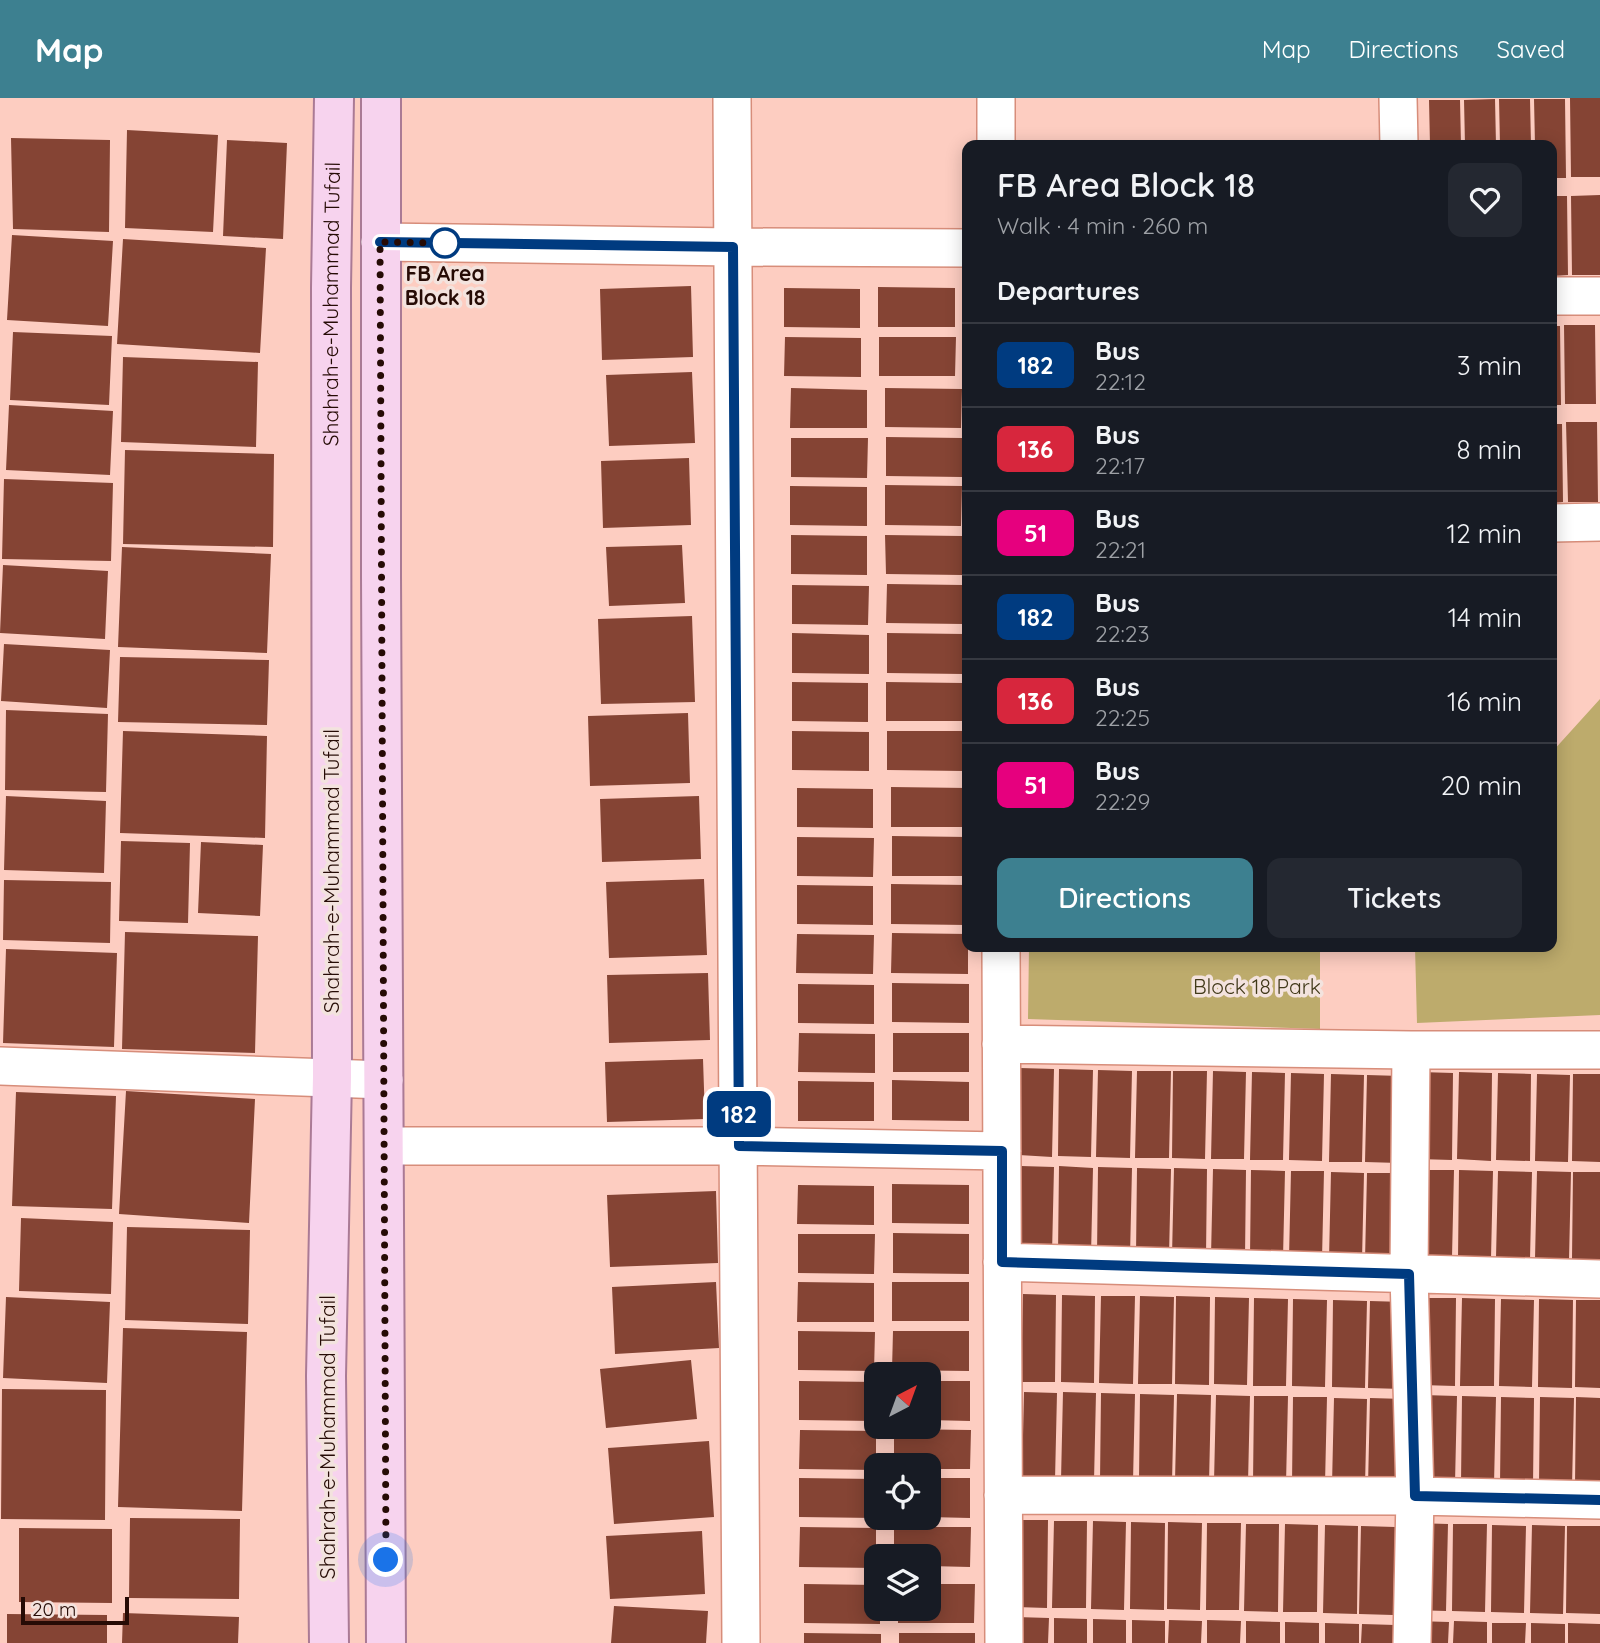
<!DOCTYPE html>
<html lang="en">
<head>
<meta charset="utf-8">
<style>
	body { margin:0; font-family:Quicksand,sans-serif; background:#242831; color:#f1f3f6; height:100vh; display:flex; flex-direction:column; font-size:26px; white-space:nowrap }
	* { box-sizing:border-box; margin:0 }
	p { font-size:23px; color:#9ea1a6 }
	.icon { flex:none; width:38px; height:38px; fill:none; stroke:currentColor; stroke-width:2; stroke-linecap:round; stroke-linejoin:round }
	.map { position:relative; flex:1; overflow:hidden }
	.details { position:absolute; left:962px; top:42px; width:595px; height:812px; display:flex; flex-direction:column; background:#171b24; border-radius:14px; box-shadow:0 4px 18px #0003 }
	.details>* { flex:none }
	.badge { padding:0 14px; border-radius:10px; font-size:24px; line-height:46px }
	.needle { width:46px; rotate:41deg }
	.fabs { position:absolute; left:864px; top:1264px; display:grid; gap:14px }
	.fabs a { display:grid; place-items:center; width:77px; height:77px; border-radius:14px; background:#171b24; box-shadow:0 4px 18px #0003; font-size:35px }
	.scale { position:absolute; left:21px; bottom:18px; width:108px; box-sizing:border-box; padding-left:7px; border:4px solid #260b05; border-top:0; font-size:19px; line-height:24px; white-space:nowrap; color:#260b05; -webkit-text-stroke:5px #f3e3de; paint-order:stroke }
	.you { position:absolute; width:35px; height:35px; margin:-18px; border:5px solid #fff; border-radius:50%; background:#1a73e8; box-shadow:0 0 0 10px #1a73e833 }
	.map>.badge { position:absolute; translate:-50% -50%; box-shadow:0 0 0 4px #fff }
	h2 { padding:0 35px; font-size:26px; line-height:63px }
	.round { display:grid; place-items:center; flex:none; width:74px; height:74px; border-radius:14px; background:#242831 }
	.head { display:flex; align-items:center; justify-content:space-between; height:119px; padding:0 35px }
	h1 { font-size:33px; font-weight:600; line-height:52px }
	.cta { display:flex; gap:14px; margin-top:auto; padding:14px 35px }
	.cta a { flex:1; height:80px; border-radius:14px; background:#3d8090; color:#fff; font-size:28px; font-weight:600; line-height:80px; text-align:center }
	.cta a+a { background:#242831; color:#f1f3f6 }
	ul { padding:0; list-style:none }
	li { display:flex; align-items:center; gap:21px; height:84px; padding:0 35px; border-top:2px solid #363941 }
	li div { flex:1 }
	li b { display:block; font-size:26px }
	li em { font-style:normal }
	li .badge { min-width:77px; font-weight:700; text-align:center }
	header { display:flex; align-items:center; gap:42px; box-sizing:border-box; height:98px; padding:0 35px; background:#3d8090; color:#fff }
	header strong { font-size:33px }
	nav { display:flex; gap:38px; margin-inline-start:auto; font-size:24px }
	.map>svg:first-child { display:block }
	.green { fill:#bdab6c }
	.building { fill:#854434 }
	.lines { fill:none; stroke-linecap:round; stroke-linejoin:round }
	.minor-casing { stroke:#d78d7a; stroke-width:40 }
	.major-casing { stroke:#aa7a95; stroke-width:42 }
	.minor { stroke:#fff; stroke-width:37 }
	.major { stroke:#f7d3ee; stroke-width:38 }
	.line-casing { stroke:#fff; stroke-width:16 }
	.line { stroke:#003b80; stroke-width:10 }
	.walk { stroke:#260b05; stroke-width:7; stroke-dasharray:0 12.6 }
	.stop-dot { fill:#fff; stroke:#003b80; stroke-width:3.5 }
	.labels { text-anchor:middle; stroke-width:7; stroke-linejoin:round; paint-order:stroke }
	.stop-label { font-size:21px; font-weight:bold; fill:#260b05; stroke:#f3e3de }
	.street-label { font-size:21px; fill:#260b05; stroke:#f3e3de }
	.park-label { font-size:21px; fill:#413919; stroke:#f3e3de }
</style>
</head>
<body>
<header>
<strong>Map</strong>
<nav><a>Map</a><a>Directions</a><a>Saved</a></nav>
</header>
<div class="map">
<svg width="1600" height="1545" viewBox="0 0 1600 1545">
	<rect width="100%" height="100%" fill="#fdcdc1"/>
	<path class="green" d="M1600,601V917L1417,925L1415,849H1552V654Z
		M1029,849H1320V931L1028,921Z"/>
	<path class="building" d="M1570,0H1600V79H1571Z
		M1495,1L1496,47H1465L1464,2Z
		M1499,1H1530L1531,47H1500Z
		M1534,1H1565L1566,80H1552V47H1535Z
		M1429,2H1460L1461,47H1430Z
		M127,32L218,37L213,134L125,130Z
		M11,40L110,42L109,134L13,131Z
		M227,42L287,45L283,141L223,138Z
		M1600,97V177H1572L1571,98Z
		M1552,98H1567L1568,177L1552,178Z
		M12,137L113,143L108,228L7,222Z
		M123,141L266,150L260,255L117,246Z
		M691,188L693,259L602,262L600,191Z
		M878,189L955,190V229H878Z
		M784,190L860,191V230L784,229Z
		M1564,227H1595L1596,306H1565Z
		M1552,228H1560L1561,307H1552Z
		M13,234L112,238L109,307L10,302Z
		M785,239L861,240V279L784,278Z
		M879,239H956L955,278H879Z
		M123,259L258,264L256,349L121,344Z
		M692,274L695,345L609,348L606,277Z
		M791,290L867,292V330H790Z
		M885,290L962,291L961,330L885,329Z
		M9,307L113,313L110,377L6,372Z
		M1566,324H1597L1598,404H1568Z
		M1552,326H1562L1563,404L1552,405Z
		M886,339L962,340V379L886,378Z
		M791,340H868L867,380L791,379Z
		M125,352L274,356L273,449L123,446Z
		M689,360L691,427L603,430L601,363Z
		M4,381L113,385L111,463L2,461Z
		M885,387L962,388L961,428L885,427Z
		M790,388L867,389V428L790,427Z
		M791,437L867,438V477L791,476Z
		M885,437L962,438V477L886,476Z
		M682,447L685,505L609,508L606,449Z
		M122,449L271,456L267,555L118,549Z
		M3,467L108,473L105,541L0,535Z
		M887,486L963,487V526L886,525Z
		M792,487L869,488L868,527L792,526Z
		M692,518L695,604L601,606L598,521Z
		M792,535L869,537V576L792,575Z
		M887,535L964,536L963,576L887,575Z
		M4,546L110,552L107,610L1,603Z
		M120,559L269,562L267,627L118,624Z
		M792,584L868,585V624L792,623Z
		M886,584L963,585V623H886Z
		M6,612L108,616L106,694L5,692Z
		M688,615L690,685L590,688L588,618Z
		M123,633L267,638L265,740L120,735Z
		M792,633L869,634V673L792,672Z
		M887,633H963V673L887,672Z
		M891,689L968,690L967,729H891Z
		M797,690L873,691V730L797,729Z
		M6,698L106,703L104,775L4,772Z
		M699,698L701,761L602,764L600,701Z
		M892,738L968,739V778H892Z
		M797,739L874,740L873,779L797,778Z
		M121,743L190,745L188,825L119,823Z
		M201,744L263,747L260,818L198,815Z
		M704,781L707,857L609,860L606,784Z
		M4,782L111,784L110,845L3,842Z
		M891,786L967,787V827L891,826Z
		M797,787L873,788V827L797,826Z
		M125,834L258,838L255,955L122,951Z
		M892,835L968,836V876L891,875Z
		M797,836L874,837L873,876L796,875Z
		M6,851L117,855L114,949L3,945Z
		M708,875L710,942L609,945L607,877Z
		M892,885L969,886V925L892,924Z
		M798,886L874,887V926L798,925Z
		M799,935L875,936V975L798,974Z
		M893,935H969V974H893Z
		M703,961L705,1021L607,1024L605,964Z
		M1020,970L1054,971L1052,1059L1019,1057Z
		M1059,971L1093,972L1091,1059L1058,1058Z
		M1098,972L1132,973L1130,1060L1096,1059Z
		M1137,973H1171L1169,1060H1135Z
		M1173,973H1207L1205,1061L1172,1060Z
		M1213,973L1246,974L1244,1061H1211Z
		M1252,974L1285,975L1283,1062H1250Z
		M1420,974L1453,975L1452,1062L1418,1061Z
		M1459,974L1492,975L1491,1063L1457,1061Z
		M1291,975L1324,976L1322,1063L1289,1062Z
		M1498,975L1531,976L1530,1063L1496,1062Z
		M1331,976L1364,977L1362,1064H1329Z
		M1537,976L1570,977L1568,1064L1535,1063Z
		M1573,976H1600V1064L1572,1063Z
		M1367,977L1401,978L1399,1065L1365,1064Z
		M892,982L969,984V1023L892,1022Z
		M798,983L874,984V1023H798Z
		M126,993L255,1001L249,1125L119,1116Z
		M16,994L116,998L112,1111L12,1108Z
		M1021,1068L1054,1069L1052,1156L1019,1155Z
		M1059,1068L1093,1070L1091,1157L1058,1156Z
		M1098,1069L1132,1070L1130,1158L1097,1157Z
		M1137,1070L1171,1071L1169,1158L1136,1157Z
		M1174,1070L1207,1071L1206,1158H1172Z
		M1213,1071L1246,1072L1245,1159L1211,1158Z
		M1251,1072L1285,1073L1283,1160L1250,1159Z
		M1420,1072H1454L1452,1159H1419Z
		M1459,1072L1493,1073L1491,1160H1458Z
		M1291,1073H1324L1322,1161L1289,1160Z
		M1498,1073L1532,1074L1530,1161L1496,1160Z
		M1537,1073L1571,1074L1569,1162L1535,1161Z
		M1331,1074L1364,1075L1362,1162L1329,1161Z
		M1573,1074H1600V1162L1572,1161Z
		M1367,1075H1401L1399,1163L1365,1162Z
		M892,1086L969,1087V1126L892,1125Z
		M798,1087L874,1088V1127L797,1126Z
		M716,1093L718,1165L610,1169L607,1097Z
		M21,1120L113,1124L111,1196L19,1193Z
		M127,1129L250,1132L248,1226L125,1222Z
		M893,1135L969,1136V1176L893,1175Z
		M798,1136H875L874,1176L798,1175Z
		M716,1184L719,1250L615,1256L612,1189Z
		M798,1184L874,1185V1224H797Z
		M892,1184H969V1223H892Z
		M1023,1196L1056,1197L1055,1284H1021Z
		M1062,1197L1095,1198L1094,1285L1061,1284Z
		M1101,1198H1135L1133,1286L1099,1285Z
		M1140,1198L1174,1199L1172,1286H1138Z
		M1176,1198L1210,1199L1209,1287L1175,1286Z
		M6,1199L110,1204L107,1285L3,1280Z
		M1215,1199L1249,1200L1247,1287L1214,1286Z
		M1254,1200L1288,1201L1286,1288H1253Z
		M1423,1200H1456L1455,1288L1421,1287Z
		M1462,1200L1495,1201L1494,1288H1460Z
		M1293,1201L1327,1202L1325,1289L1292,1288Z
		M1501,1201L1534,1202L1532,1289L1499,1288Z
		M1539,1201L1573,1202L1572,1290L1538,1289Z
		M1333,1202L1367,1203L1365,1290L1332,1289Z
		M1576,1202H1600V1290L1575,1289Z
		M1370,1203L1404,1204L1402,1291L1368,1290Z
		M123,1230L247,1234L242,1413L118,1409Z
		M798,1233L875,1234L874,1273L798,1272Z
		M893,1233H969V1273L892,1272Z
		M691,1262L697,1321L606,1330L600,1271Z
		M799,1283L876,1284L875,1323L799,1322Z
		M929,1283H970V1323L929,1322Z
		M2,1291L106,1292L105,1422L1,1421Z
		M1024,1294L1057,1295L1055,1382L1022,1381Z
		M1063,1294L1096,1295L1094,1383L1061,1382Z
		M1101,1295L1135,1296L1133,1383H1100Z
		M1140,1296L1174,1297L1172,1384L1139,1383Z
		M1177,1296L1211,1297L1209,1385L1175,1383Z
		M1216,1297L1250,1298L1248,1385L1214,1384Z
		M1423,1297L1457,1298L1455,1385H1421Z
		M1254,1298H1288L1286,1386L1253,1385Z
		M1462,1298L1496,1299L1494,1386L1461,1385Z
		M1293,1299H1327L1325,1386H1292Z
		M1501,1299L1534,1300L1533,1387L1500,1386Z
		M1540,1299L1574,1300L1572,1388L1539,1387Z
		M1576,1299L1600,1300V1388L1575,1387Z
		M1334,1300L1367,1301L1365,1388L1332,1387Z
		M1370,1300L1404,1301L1402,1389L1368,1388Z
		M894,1331L971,1332L970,1371H929V1367H894Z
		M800,1332L876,1333V1372L799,1371Z
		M709,1343L714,1419L614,1426L608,1350Z
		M799,1380L875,1381V1420L799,1419Z
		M929,1380H970V1420L929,1419Z
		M130,1420L240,1421L239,1501L129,1500Z
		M1015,1422H1048L1047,1510L1013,1509Z
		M1054,1423H1087L1086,1510H1052Z
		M1093,1423L1126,1424L1124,1512L1091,1511Z
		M1131,1424L1165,1425L1164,1512L1130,1511Z
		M1168,1424L1202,1425L1200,1512L1167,1511Z
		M1207,1425H1241L1239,1512H1206Z
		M1414,1425L1448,1426L1446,1513L1413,1512Z
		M1246,1426H1279L1278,1514L1244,1513Z
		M1285,1426L1318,1427L1317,1514H1283Z
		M1453,1426H1487L1485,1514L1452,1513Z
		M1325,1427L1358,1428L1357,1516L1323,1515Z
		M1492,1427L1526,1428L1524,1515L1491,1514Z
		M1532,1427L1565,1428L1563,1516L1530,1515Z
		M1361,1428L1395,1429L1393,1517L1359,1516Z
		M1567,1428H1600V1516L1566,1515Z
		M800,1429L876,1430V1470L799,1469Z
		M894,1429H971L970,1469L929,1468V1458H894Z
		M19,1430L112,1431V1505L19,1504Z
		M702,1433L705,1496L610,1501L606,1438Z
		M804,1486L877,1487V1510H880V1526L804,1525Z
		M929,1486H975L974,1525H898V1510H929Z
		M614,1508L708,1513L706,1545H611Z
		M123,1515L239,1519L238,1545H122Z
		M7,1516L107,1517V1545H7Z
		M1015,1519L1049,1520L1048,1545H1015Z
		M1054,1520L1087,1521V1545H1054Z
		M1093,1521L1126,1522V1545H1093Z
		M1132,1522L1165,1523V1545H1132Z
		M1169,1522L1202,1523L1201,1545H1168Z
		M1207,1522L1241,1523L1240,1545H1207Z
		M1246,1523L1280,1524V1545H1246Z
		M1415,1523L1449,1524L1448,1545H1414Z
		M1454,1523L1487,1524V1545H1453Z
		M1285,1524L1319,1525V1545H1285Z
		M1325,1525L1359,1526V1545H1325Z
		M1492,1525H1526L1525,1545H1492Z
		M1531,1525L1565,1526V1545H1531Z
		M1568,1525L1600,1526V1545H1568Z
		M1362,1526L1395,1527V1545H1361Z
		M804,1535L881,1536V1545H804Z
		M899,1535H975V1545H899Z"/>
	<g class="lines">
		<defs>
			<path id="minor" d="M732,0L741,1545
				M996,0V47
				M1398,0L1399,47
				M380,144L733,149L968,150
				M1552,198H1600
				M1552,425L1600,424
				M1001,849L1004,1545
				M1001,946L1411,952H1600
				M1411,952L1409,1176L1415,1398L1412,1545
				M0,968L384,982
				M385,1048H739L1002,1053
				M1002,1164L1600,1181
				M1003,1397L1415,1398L1600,1402"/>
			<g id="major">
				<path d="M381,0V478L386,1545"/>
				<path id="s1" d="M329,1545L326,1278L332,979L331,190L334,0"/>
			</g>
		</defs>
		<use href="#minor" class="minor-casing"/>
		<use href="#major" class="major-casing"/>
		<use href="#minor" class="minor"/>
		<use href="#major" class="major"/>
	</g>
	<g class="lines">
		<defs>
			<path id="line" d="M380,144L733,149L739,1048L1002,1053V1164L1409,1176L1415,1398L1600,1402"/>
		</defs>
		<use href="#line" class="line-casing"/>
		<use href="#line" class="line"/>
		<path class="walk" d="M386,1462L380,144L445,145"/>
	</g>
	<circle class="stop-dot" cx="445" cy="145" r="14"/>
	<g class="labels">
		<g class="stop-label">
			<text x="445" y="183">FB Area<tspan x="445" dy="24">Block 18</tspan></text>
		</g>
		<g class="street-label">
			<text dy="7" stroke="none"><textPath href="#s1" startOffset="1339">Shahrah-e-Muhammad Tufail</textPath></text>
			<text transform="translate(332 773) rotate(-90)" y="7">Shahrah-e-Muhammad Tufail</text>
			<text transform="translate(328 1339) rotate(-90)" y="7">Shahrah-e-Muhammad Tufail</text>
		</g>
		<g class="park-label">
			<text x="1257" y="896">Block 18 Park</text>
		</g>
	</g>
</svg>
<div class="fabs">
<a><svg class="needle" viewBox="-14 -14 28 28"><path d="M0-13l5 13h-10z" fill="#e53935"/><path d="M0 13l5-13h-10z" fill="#9ea1a6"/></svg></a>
<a><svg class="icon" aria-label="locate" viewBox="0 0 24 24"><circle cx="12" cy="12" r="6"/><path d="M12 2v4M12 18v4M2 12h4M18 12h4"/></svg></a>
<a><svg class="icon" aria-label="layers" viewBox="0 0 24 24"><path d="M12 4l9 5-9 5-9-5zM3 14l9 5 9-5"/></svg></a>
</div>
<div class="scale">20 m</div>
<div class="you" style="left:386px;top:1462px"></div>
<b class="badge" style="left:739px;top:1016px;background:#003b80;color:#fff">182</b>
<section class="details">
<div class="head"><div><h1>FB Area Block 18</h1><p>Walk · 4 min · 260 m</p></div><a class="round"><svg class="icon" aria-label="heart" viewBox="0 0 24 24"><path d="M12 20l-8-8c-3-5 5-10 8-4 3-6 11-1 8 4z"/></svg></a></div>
<h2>Departures</h2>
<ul>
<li><span class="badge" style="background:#003b80;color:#fff">182</span><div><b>Bus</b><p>22:12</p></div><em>3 min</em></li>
<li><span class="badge" style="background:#d7263d;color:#fff">136</span><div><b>Bus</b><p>22:17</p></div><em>8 min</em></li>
<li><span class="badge" style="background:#e6007e;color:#fff">51</span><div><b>Bus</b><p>22:21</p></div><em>12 min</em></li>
<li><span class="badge" style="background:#003b80;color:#fff">182</span><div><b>Bus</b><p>22:23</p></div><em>14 min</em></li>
<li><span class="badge" style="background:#d7263d;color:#fff">136</span><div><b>Bus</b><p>22:25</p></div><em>16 min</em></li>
<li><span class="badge" style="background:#e6007e;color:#fff">51</span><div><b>Bus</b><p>22:29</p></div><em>20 min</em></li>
</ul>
<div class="cta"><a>Directions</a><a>Tickets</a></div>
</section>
</div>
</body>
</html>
